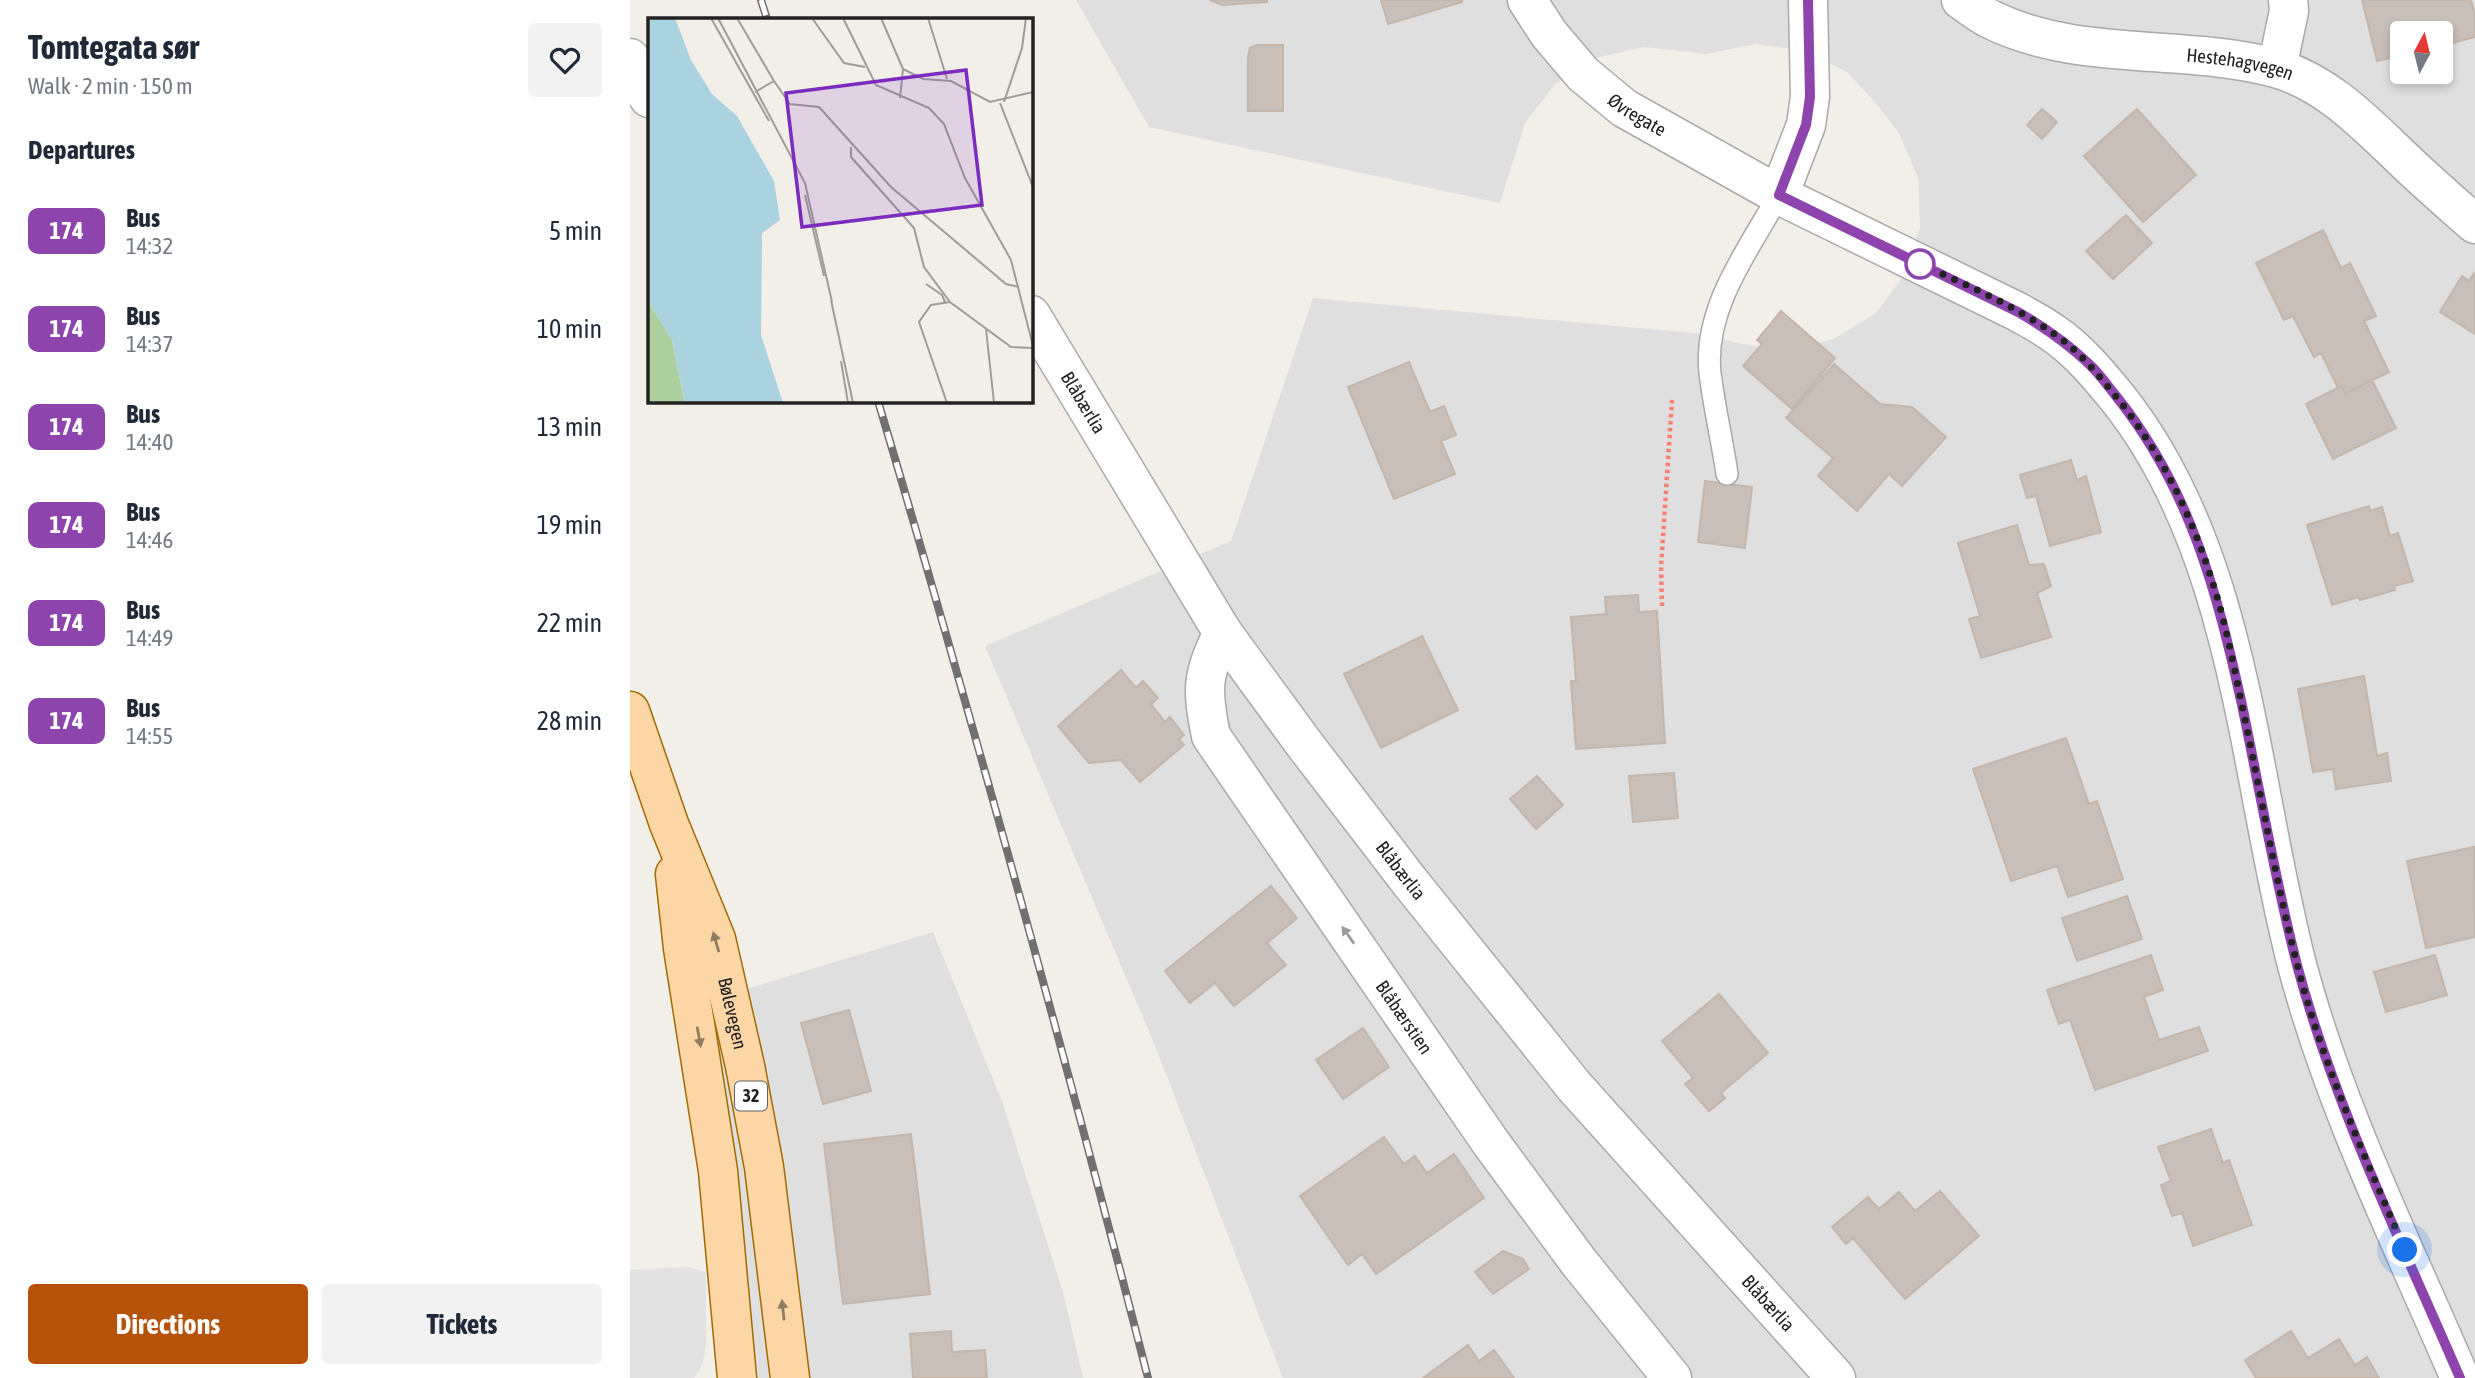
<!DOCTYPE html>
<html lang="en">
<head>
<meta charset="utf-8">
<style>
	body { margin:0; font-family:"Asap Condensed",sans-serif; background:#f2f2f3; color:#1f2937; height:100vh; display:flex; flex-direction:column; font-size:26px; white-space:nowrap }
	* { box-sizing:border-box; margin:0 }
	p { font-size:23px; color:#747a83 }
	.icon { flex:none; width:38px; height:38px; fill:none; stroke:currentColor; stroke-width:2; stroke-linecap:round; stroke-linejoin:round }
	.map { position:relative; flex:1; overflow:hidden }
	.details { display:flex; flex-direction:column; background:#fff; width:630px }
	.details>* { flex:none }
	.badge { padding:0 14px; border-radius:10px; font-size:24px; line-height:46px }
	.needle { width:46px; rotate:7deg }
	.controls { position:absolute; left:1760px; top:21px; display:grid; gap:14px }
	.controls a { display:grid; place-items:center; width:63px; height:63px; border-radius:7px; background:#fff; box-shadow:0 4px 10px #0003; font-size:35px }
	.you { position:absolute; width:35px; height:35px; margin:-18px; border:5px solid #fff; border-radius:50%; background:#1a73e8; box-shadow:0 0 0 10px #1a73e833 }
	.map>.badge { position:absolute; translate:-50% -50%; box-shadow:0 0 0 4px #fff }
	h2 { padding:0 28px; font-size:26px; line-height:63px }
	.round { display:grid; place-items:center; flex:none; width:74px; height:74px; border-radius:7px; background:#f2f2f3 }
	.headline { display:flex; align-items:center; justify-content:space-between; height:119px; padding:0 28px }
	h1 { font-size:33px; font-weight:700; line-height:52px }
	.primary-button { display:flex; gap:14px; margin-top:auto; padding:14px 28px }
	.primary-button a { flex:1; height:80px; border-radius:7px; background:#b45309; color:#fff; font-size:28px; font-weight:700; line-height:80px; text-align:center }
	.primary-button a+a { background:#f2f2f3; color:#1f2937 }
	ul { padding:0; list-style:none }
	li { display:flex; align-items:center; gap:21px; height:98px; padding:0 28px }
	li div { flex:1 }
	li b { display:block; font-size:26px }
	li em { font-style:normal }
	li .badge { min-width:77px; font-weight:700; text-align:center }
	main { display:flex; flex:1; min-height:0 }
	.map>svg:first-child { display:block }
	.residential { fill:#e0dfdf; fill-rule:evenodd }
	.parking { fill:#e2e2e2 }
	.building { fill:#c7bfb8; stroke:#c4b6ab; stroke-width:2 }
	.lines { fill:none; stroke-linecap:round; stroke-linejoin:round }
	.service-casing { stroke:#a9a9a9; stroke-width:24 }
	.minor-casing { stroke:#a9a9a9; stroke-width:41 }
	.tertiary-casing { stroke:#a9a9a9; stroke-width:41 }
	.primary-casing { stroke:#a06b00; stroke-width:41 }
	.path { stroke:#fa8072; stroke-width:4.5; stroke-dasharray:3.5 3.5; stroke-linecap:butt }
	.service { stroke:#fff; stroke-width:21 }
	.minor { stroke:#fff; stroke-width:38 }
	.tertiary { stroke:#fff; stroke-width:38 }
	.primary { stroke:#fcd6a4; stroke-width:38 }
	.rail-casing { stroke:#707070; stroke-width:8 }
	.rail { stroke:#fff; stroke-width:5; stroke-dasharray:16; stroke-linecap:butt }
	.oneway { fill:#9c9c9c }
	.oneway2 { fill:#8f7c63 }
	.line-casing { stroke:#fff; stroke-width:16 }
	.line { stroke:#8e44ad; stroke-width:10 }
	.walk { stroke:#222; stroke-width:7; stroke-dasharray:0 12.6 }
	.stop-dot { fill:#fff; stroke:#8e44ad; stroke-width:3.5 }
	.labels { text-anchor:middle; stroke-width:7; stroke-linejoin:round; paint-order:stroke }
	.shield { fill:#fff; stroke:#646464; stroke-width:2 }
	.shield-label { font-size:18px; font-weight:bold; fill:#222 }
	.street-label { font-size:19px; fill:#222; stroke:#fff }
	.inset-road { fill:none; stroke:#9f9d99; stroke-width:2 }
	.view { fill:#7b2cbf; fill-opacity:0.15; stroke:#7b2cbf; stroke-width:3.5 }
	.inset-edge { fill:none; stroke:#222; stroke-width:3.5 }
</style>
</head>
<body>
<main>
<section class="details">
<div class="headline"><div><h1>Tomtegata sør</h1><p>Walk · 2 min · 150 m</p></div><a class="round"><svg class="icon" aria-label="heart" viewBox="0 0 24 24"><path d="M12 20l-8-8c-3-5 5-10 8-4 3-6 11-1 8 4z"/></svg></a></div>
<h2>Departures</h2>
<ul>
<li><span class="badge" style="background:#8e44ad;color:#fff">174</span><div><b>Bus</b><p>14:32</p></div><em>5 min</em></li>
<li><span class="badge" style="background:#8e44ad;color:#fff">174</span><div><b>Bus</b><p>14:37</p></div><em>10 min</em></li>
<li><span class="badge" style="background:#8e44ad;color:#fff">174</span><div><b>Bus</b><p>14:40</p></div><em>13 min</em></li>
<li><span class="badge" style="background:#8e44ad;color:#fff">174</span><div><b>Bus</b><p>14:46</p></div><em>19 min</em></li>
<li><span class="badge" style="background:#8e44ad;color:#fff">174</span><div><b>Bus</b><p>14:49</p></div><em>22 min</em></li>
<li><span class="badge" style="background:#8e44ad;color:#fff">174</span><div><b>Bus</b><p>14:55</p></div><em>28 min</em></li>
</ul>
<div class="primary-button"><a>Directions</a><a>Tickets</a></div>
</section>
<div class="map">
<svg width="1845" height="1378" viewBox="0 0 1845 1378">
	<rect width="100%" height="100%" fill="#f2efe9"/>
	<path class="residential" d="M446,0H1845V1378H653L526,1048L355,646L601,541L683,298L1074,334L1112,344L1156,350L1204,339L1246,313L1275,274L1290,227L1288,178L1269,133L1244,101L1217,72L1173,50L1125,44L1077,54L1014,47L966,58L925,84L895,123L870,203L519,127ZM1773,33H1811V72H1773Z
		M303,932L372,1101L434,1296L453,1378H88L81,1260L48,1010Z"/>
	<path class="parking" d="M57,1267L76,1272V1346L72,1366L64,1378H0V1270Z"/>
	<path class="building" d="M580,0H637V2L592,5Z
		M751,0H832V2L758,24Z
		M1732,0H1841L1845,15V37L1811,46V33H1773V55L1747,61Z
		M627,45H653V111H618V57L620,48Z
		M1412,109L1427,122L1412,139L1397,125Z
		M1507,109L1566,175L1513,222L1454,156Z
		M1496,215L1522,243L1483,279L1456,251Z
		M1693,230L1711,268L1720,263L1746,316L1734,321L1759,372L1715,394L1711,386L1708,388L1691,353L1684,357L1663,316L1654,320L1626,263Z
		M1844,273L1845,274V334L1810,312L1832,276L1839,281Z
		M1151,311L1205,358L1162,409L1113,366L1132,344L1127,340Z
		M779,362L800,412L814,406L826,435L811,441L825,474L764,499L718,387Z
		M1204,364L1250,404L1282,407L1316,437L1272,486L1259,474L1227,511L1188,476L1203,458L1156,418Z
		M1742,380L1766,428L1703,459L1676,404L1711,386L1715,394Z
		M1441,460L1447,480L1456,476L1471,532L1420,546L1406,496L1397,498L1390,475Z
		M1075,481L1122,487L1115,548L1068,542Z
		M1739,506L1740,511L1752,507L1760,536L1768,533L1783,581L1764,586L1765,590L1730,600L1728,597L1702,605L1677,525Z
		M1387,525L1399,565L1414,564L1421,586L1407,593L1421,637L1351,658L1339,619L1350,616L1328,543Z
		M1008,595L1009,612L1027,611L1035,743L946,749L941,681H946L941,617L976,614L975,597Z
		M792,636L828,710L751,748L714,674Z
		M491,670L506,688L513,681L528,698L521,704L535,722L540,717L554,735L549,739L554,745L510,782L491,760L459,763L428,726Z
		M1734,676L1747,756L1757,753L1761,781L1706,789L1703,769L1683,772L1668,689Z
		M1436,738L1459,804L1467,801L1493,879L1438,897L1427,866L1381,881L1343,769Z
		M1044,773L1048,818L1003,822L999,776Z
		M907,776L933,805L906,829L880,799Z
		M1844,847L1845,937L1796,948L1777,861Z
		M641,886L667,918L637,943L656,965L604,1006L585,983L560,1003L535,971Z
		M1497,896L1512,939L1447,961L1432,918Z
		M1521,955L1533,990L1514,997L1529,1040L1569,1027L1578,1051L1465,1090L1440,1020L1429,1024L1417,990Z
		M1805,955L1817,995L1756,1012L1744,972Z
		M1089,994L1138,1053L1091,1093L1095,1098L1079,1111L1055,1084L1063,1078L1032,1041Z
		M219,1010L241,1091L193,1104L171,1023Z
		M733,1028L759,1067L713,1099L686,1060Z
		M1581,1129L1593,1163L1599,1160L1622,1225L1563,1246L1552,1213L1542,1216L1531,1185L1541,1181L1528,1147Z
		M281,1134L300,1294L213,1304L194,1144Z
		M754,1137L774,1164L785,1156L797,1173L824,1154L854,1198L746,1274L732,1254L718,1265L670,1196Z
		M1310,1191L1349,1236L1275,1299L1223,1238L1216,1244L1202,1227L1238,1197L1249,1209L1269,1192L1285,1211Z
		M873,1251L893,1259L899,1269L863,1294L845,1272Z
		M321,1331L322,1352L355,1350L357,1378H283L280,1334Z
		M1661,1331L1678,1358L1709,1339L1725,1365L1737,1357L1749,1378H1626L1615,1360Z
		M838,1345L849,1361L864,1350L884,1378H793Z"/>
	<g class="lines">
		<defs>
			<path id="service" d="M1097,474C1092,440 1084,406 1080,373C1073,308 1119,249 1149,195"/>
			<g id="minor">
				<path d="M1647,68L1659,11L1658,0"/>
				<path id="s1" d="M593,633C571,675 572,691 581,736L861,1143L948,1261L1042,1378"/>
			</g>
			<g id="tertiary">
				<path id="s2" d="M897,0L919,34L953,74L994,108L1149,195L1388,312C1400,319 1412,325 1423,333C1448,350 1467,373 1486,396C1612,552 1618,777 1667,965C1705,1108 1772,1243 1830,1378"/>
				<path id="s3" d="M1331,0C1340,6 1349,13 1358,18C1446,63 1552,43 1645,68C1697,82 1736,124 1774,160C1797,182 1821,203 1845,224"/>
				<path d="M0,58L12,88L19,98"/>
				<path d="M1149,195L1176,125L1180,97L1178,0"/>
				<path id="s4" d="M401,315L593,633L675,745L780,882L944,1086L1206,1378"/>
			</g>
			<g id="primary">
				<path id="s5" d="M0,711L39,824L86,939L115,1066L134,1167L160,1378"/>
				<path d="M45,874L53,948L88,1171L107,1378"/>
			</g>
		</defs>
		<use href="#service" class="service-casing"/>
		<use href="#minor" class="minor-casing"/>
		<use href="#tertiary" class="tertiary-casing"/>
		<use href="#primary" class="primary-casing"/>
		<path class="path" d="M1032,606L1031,567L1042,400"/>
		<use href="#service" class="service"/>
		<use href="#minor" class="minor"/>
		<use href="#tertiary" class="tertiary"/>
		<use href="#primary" class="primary"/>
		<defs>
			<path id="rail" d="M131,0L137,19
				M248,401C344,725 434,1051 518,1378"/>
		</defs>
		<use href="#rail" class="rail-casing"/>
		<use href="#rail" class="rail"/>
	</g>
	<defs><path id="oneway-solid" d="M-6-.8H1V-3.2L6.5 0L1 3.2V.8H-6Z" transform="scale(1.75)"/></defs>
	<use class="oneway" href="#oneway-solid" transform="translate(718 935) rotate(-125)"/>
	<g class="oneway2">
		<use href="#oneway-solid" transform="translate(86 942) rotate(-106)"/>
		<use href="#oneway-solid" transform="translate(69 1037) rotate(80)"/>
		<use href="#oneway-solid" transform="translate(153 1310) rotate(-96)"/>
	</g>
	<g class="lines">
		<defs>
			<path id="line" d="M1178,0L1180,97L1176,125L1149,195L1388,312C1414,327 1437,343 1459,364C1469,373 1477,385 1486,396C1560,488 1587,592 1612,705C1630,791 1645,880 1667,965C1705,1108 1772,1243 1830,1378"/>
		</defs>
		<use href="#line" class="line-casing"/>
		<use href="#line" class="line"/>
		<path class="walk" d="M1290,264C1335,284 1383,305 1423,333C1447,349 1466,372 1484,394C1529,449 1561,513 1582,581C1596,623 1604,668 1613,710C1631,795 1646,881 1667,964C1692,1063 1735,1157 1775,1250"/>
	</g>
	<circle class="stop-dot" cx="1290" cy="264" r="14"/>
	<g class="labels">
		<rect class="shield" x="105" y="1081.5" width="32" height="29" rx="5"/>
		<g class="shield-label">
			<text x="121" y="1102">32</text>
		</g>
		<g class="street-label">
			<text dy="7" stroke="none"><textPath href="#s3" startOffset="290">Hestehagvegen</textPath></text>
			<text dy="7" stroke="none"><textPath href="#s2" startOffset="161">Øvregate</textPath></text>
			<text dy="7" stroke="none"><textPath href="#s4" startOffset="102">Blåbærlia</textPath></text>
			<text dy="7" stroke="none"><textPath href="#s4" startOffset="668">Blåbærlia</textPath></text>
			<text dy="7" stroke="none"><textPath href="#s5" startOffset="320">Bølevegen</textPath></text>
			<text dy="7" stroke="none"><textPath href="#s1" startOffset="448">Blåbærstien</textPath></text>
			<text dy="7" stroke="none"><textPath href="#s4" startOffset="1236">Blåbærlia</textPath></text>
		</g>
	</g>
	<g transform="translate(18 18)">
		<rect width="385" height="385" fill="#f2efe9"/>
		<path d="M0,283L24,322L37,385H0Z" fill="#add19e"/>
		<path d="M0,0H27L43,42L64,76L89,98L126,163L132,202L114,215L113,317L135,385H37L24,322L0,283Z" fill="#aad3df"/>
		<path class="inset-road" d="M63,0L121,103M70,0L157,165L184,284M89,0L126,63M164,0L196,45L217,49M195,0L228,67L281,90L296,106L317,160L363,242L385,328M233,0L255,51L252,80M280,0L299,61M255,51L275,61L303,63L342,84L385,74M107,74L126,63L142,86L171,89L243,169L358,266L371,269M356,84L374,30L378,0M352,85L385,169M203,129V139L266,210L276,249L302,284L363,329L385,330M157,177L176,258M278,266L294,277L297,284M183,282L205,385M338,311L346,385M193,343L200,385M299,385L271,304L283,287L302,284"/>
		<path class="view" d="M318,52L334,187L154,209L138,75Z"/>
		<rect width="385" height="385" class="inset-edge"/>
	</g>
</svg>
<div class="controls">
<a><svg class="needle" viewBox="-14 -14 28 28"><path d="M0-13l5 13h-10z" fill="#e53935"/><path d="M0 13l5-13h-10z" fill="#747a83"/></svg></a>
</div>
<div class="you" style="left:1775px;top:1250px"></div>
</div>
</main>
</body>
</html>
